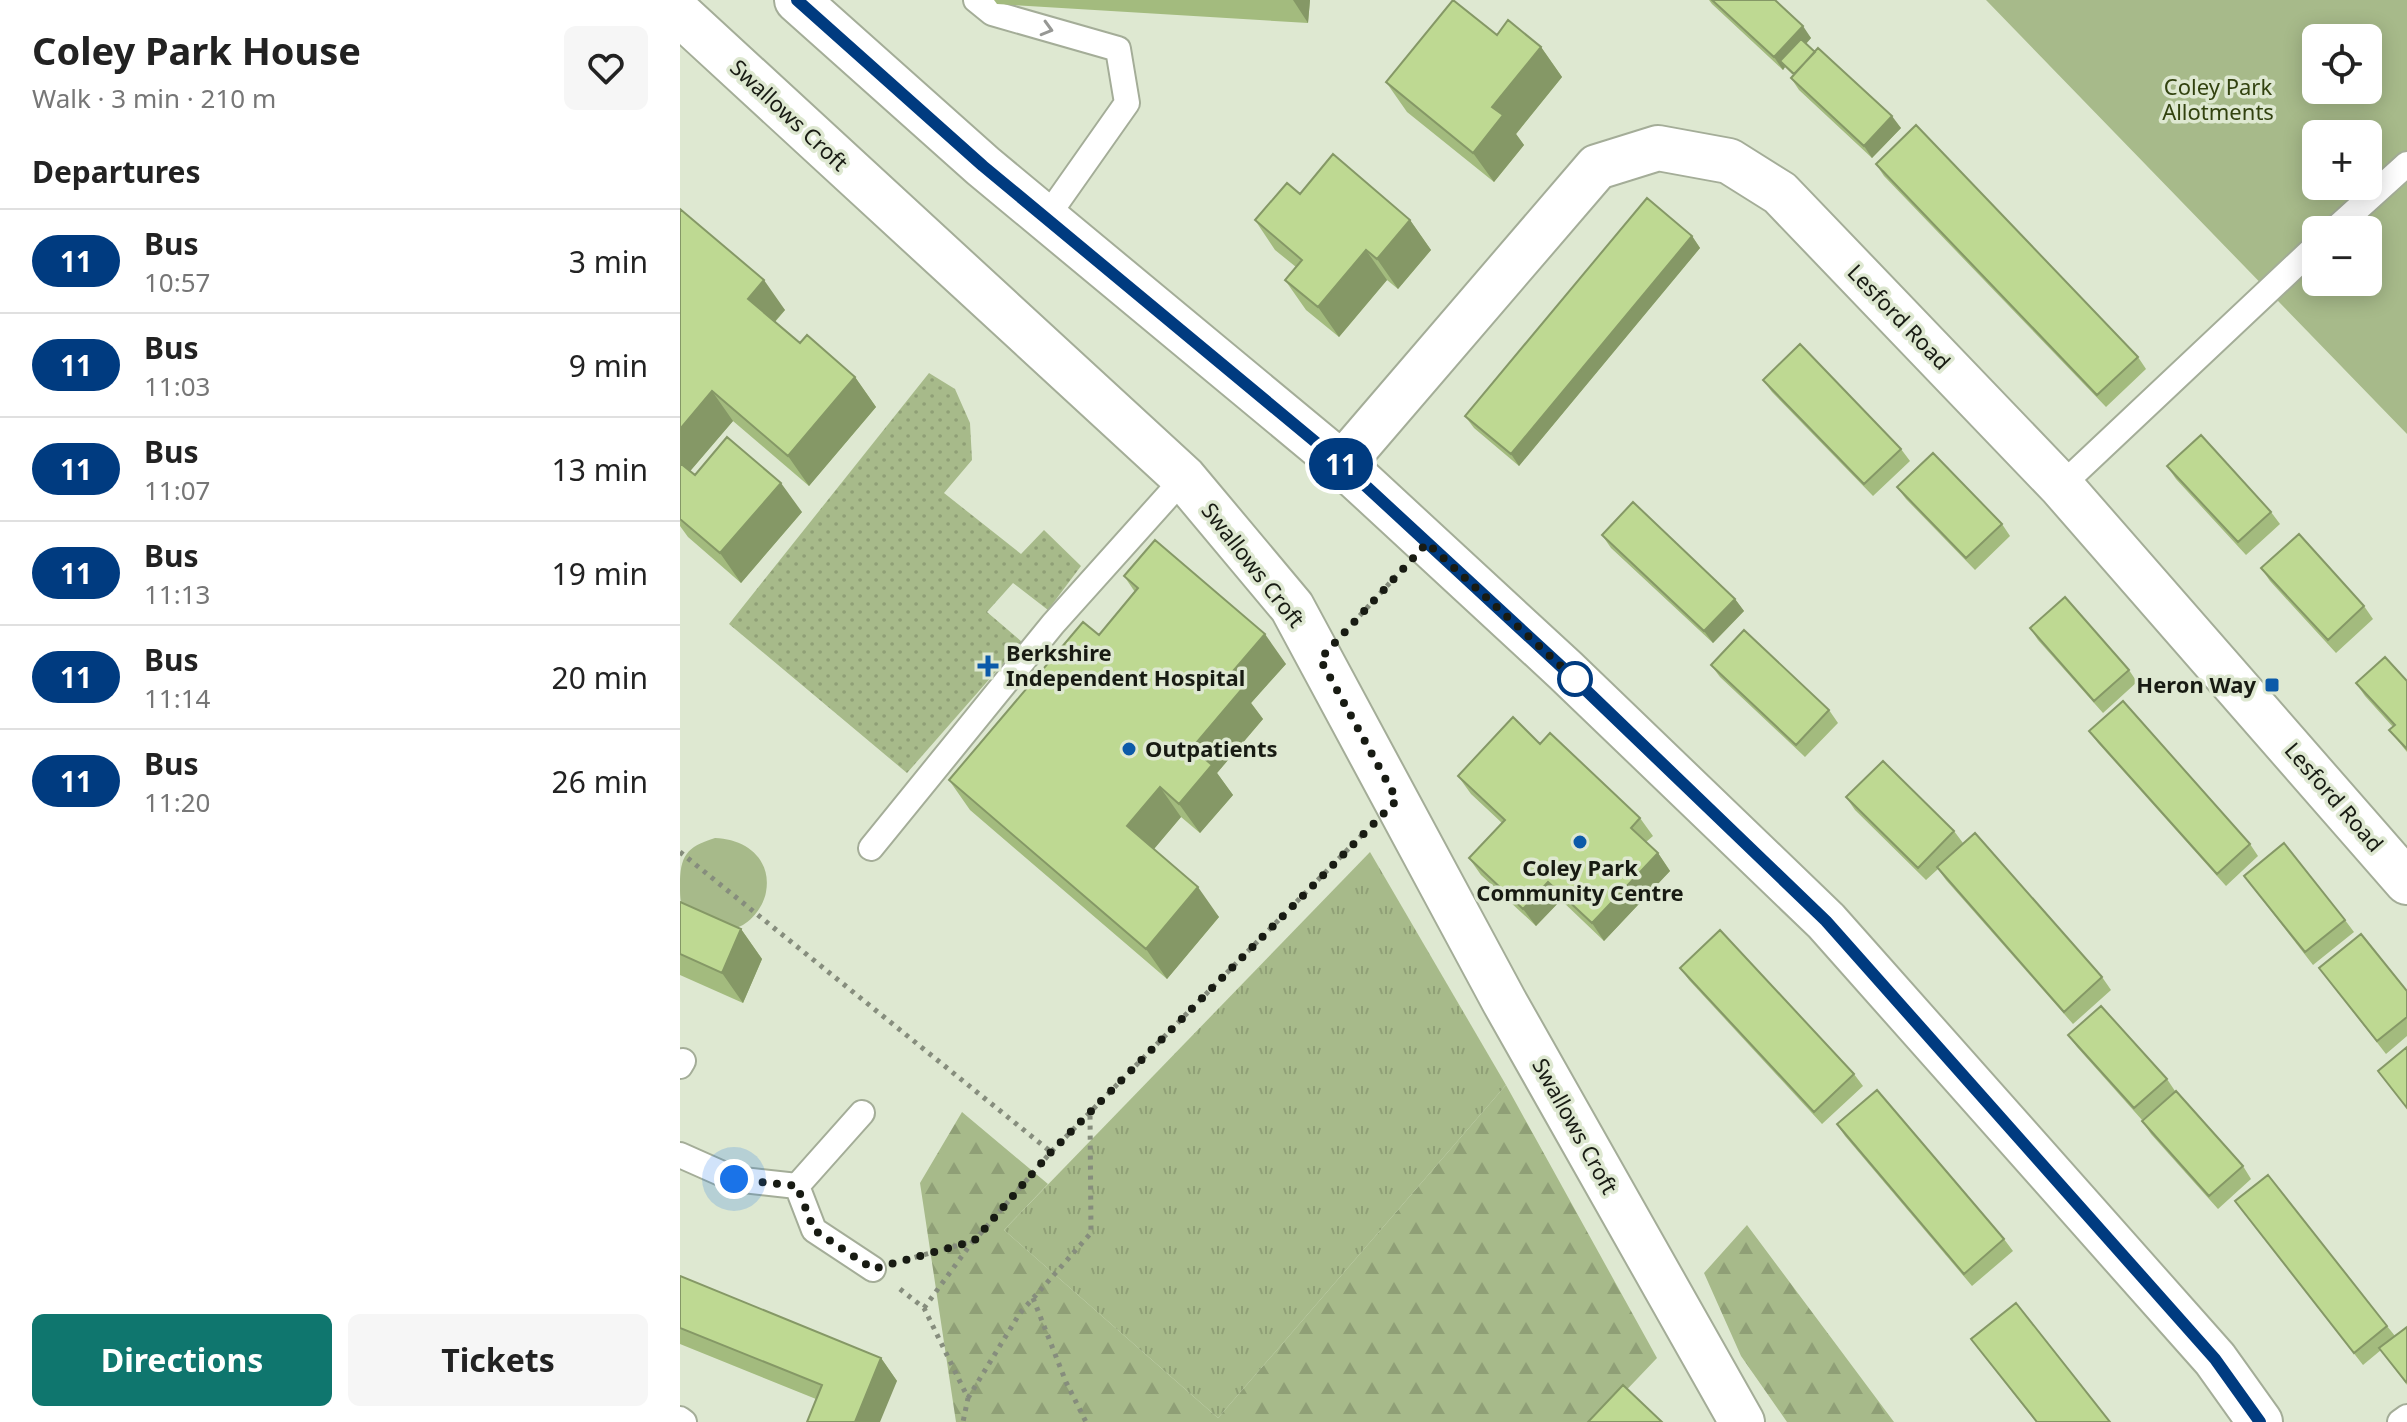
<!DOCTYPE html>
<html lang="en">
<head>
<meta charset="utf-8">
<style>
	body { margin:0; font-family:"Noto Sans",sans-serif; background:#f6f6f6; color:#222; height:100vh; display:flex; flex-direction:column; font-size:30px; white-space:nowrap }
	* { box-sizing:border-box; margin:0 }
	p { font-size:26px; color:#767676 }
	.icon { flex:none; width:44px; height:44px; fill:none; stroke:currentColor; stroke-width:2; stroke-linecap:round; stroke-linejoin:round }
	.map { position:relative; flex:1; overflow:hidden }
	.drawer { display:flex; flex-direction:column; background:#fff; width:680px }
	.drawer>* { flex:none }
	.badge { padding:0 16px; border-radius:26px; font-size:28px; line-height:52px }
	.controls { position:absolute; left:1622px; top:24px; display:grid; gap:16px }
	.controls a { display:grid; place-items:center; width:80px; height:80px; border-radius:12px; background:#fff; box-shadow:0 4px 20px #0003; font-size:40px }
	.you { position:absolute; width:40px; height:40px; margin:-20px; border:6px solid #fff; border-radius:50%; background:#1a73e8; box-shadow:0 0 0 12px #1a73e833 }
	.map>.badge { position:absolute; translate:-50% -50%; box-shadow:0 0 0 4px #fff }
	h2 { padding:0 32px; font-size:30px; line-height:72px }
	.round { display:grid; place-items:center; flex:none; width:84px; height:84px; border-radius:12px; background:#f6f6f6 }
	.headline { display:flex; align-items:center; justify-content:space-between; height:136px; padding:0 32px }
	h1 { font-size:38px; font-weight:700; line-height:60px }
	.primary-button { display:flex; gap:16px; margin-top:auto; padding:16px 32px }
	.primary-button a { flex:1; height:92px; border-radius:12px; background:#0f766e; color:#fff; font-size:32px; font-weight:700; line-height:92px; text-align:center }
	.primary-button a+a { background:#f6f6f6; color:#222 }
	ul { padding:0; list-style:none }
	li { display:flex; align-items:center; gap:24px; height:104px; padding:0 32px; border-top:2px solid #e0e0e0 }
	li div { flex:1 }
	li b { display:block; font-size:30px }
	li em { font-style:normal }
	li .badge { min-width:88px; font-weight:700; text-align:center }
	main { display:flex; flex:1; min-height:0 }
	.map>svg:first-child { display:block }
	.grass { fill:url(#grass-dots) }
	.forest { fill:url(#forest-firs) }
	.park { fill:url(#park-tufts) }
	.garden { fill:#a7ba8a; fill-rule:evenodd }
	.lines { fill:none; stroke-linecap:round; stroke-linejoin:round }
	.service-casing { stroke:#a4ad98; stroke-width:28 }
	.minor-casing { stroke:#a4ad98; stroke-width:48 }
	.path { stroke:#868d7d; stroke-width:5; stroke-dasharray:4 6; stroke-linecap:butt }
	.service { stroke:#fff; stroke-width:24 }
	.minor { stroke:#fff; stroke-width:44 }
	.wall { fill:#a3bb7e }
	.shaded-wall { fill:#859866 }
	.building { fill:#bed992; stroke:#859866; stroke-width:2 }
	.oneway { stroke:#979895 }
	.line-casing { stroke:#fff; stroke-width:18 }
	.line { stroke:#003b80; stroke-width:12 }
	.walk { stroke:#181b13; stroke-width:8; stroke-dasharray:0 14.4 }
	.poi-dot { fill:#0c5aa9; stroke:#dee8d1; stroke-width:3 }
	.stop-dot { fill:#fff; stroke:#003b80; stroke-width:4 }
	.labels { text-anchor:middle; stroke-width:7; stroke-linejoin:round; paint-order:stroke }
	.park-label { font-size:22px; fill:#32420f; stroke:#dee8d1 }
	.street-label { font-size:22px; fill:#181b13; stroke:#dee8d1 }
	.poi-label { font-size:22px; font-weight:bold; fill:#181b13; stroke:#dee8d1; text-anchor:start }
</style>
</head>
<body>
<main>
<section class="drawer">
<div class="headline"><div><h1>Coley Park House</h1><p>Walk · 3 min · 210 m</p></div><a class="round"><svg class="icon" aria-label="heart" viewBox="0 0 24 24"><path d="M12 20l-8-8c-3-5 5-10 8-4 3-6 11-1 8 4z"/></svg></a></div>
<h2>Departures</h2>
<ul>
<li><span class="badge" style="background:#003b80;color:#fff">11</span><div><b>Bus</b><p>10:57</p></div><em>3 min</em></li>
<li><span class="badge" style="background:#003b80;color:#fff">11</span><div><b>Bus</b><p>11:03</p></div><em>9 min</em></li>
<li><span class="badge" style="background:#003b80;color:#fff">11</span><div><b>Bus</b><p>11:07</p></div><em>13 min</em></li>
<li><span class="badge" style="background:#003b80;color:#fff">11</span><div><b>Bus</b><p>11:13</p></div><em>19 min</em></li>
<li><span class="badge" style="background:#003b80;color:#fff">11</span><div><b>Bus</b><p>11:14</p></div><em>20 min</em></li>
<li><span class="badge" style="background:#003b80;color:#fff">11</span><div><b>Bus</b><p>11:20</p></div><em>26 min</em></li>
</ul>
<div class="primary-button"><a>Directions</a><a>Tickets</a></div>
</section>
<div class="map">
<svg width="1727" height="1422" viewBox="0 0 1727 1422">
	<defs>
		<pattern id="grass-dots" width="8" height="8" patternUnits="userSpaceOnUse" patternTransform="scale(2)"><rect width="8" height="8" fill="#a7ba8a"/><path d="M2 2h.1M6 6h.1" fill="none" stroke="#8f9f76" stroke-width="1.8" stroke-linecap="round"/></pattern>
		<pattern id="forest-firs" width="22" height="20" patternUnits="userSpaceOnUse" patternTransform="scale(2)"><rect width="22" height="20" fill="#a7ba8a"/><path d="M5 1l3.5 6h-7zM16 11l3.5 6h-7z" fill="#8f9f76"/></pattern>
		<pattern id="park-tufts" width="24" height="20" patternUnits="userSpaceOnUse" patternTransform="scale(2)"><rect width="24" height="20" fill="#a7ba8a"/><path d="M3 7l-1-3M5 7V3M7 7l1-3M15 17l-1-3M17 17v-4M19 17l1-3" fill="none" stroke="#8f9f76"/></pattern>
	</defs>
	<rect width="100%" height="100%" fill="#dee8d1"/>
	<path class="grass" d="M249,373L275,389L290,423L292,460L264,493L341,554L364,530L401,566L368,610L333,583L307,612L342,642L227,773L49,624Z"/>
	<path class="forest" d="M826,1085L977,1358L916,1422H276L240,1183L282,1112L368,1184L324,1230L538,1418Z
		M1067,1225L1214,1422H1107L1061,1356L1024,1273Z"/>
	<path class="park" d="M690,852L826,1085L538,1418L324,1230Z"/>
	<path class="garden" d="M1306,0H1727V434ZM1636,38H1688V90H1636ZM1636,134H1688V186H1636ZM1636,230H1688V282H1636Z
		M35,838C66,839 92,859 86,892C83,910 63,934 43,928C36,926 28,922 20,918C16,916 7,914 4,910C0,904 0,894 0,886C0,856 6,847 35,838Z"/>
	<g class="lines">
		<defs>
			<path id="service" d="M296,0L312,13L438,49L447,103L366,218
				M1654,230L1727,164
				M1381,486L1636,246
				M191,848L373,624L504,478
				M0,1066L3,1061
				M0,1155L54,1179L117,1186L134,1230L193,1269
				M117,1186L182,1113
				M0,1419L4,1422
				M1720,1422L1727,1417"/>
			<path id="minor" d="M117,0L303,166L662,464L885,670L1146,921L1535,1359L1580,1422
				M0,14L504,478L612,607L824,1001L1062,1422
				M662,464L917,167L978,148L1049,161L1100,193L1381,486L1727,882"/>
		</defs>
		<use href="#service" class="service-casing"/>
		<use href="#minor" class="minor-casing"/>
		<path class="path" d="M673,623L718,574
			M0,852L371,1152
			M225,1260L294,1241L371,1152L683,834
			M220,1289L244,1308L288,1398L283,1422
			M353,1298L386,1382L406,1422
			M244,1308L293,1241
			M288,1398L340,1313L411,1233L410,1113"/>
		<use href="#service" class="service"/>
		<use href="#minor" class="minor"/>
	</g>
	<path class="wall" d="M314,0H630L628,23L317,4Z
		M1029,0H1095L1131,38L1126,44L1221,128L1192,158L1119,90L1111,78L1113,75L1105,67L1103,70L1032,4Z
		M817,35L861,47L882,77L836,134L844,145L814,182L727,112L706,82Z
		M1196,164L1458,357L1466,369L1426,407L1204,176Z
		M620,194L730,220L751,250L718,289L707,280L659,337L626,310L605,280L616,267L595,250L575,220Z
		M0,209L105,310L95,322L120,343L175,377L196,407L129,486L53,421L10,471L15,475L122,512L61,583L8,537L0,526Z
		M1012,236L1020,248L839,466L794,428L785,416Z
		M1083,380L1221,449L1230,461L1193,496L1092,392Z
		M1487,466L1591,512L1600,524L1566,555L1496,479Z
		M1217,487L1322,524L1330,536L1295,570L1226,499Z
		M922,535L1055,599L1064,611L1033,643L931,548Z
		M1581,568L1684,606L1693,619L1656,653L1590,581Z
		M444,576L606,664L571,703L583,719L537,773L553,795L520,833L501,817L474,849L539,917L487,979L290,810L269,780L419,635L455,592Z
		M1350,628L1449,670L1457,682L1423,713L1358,640Z
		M1031,665L1149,710L1158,723L1125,757L1040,677Z
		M1727,681V752L1709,730L1713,727L1685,696L1676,683Z
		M1409,731L1570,844L1578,856L1546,886L1418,743Z
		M860,744L960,818L973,836L966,842L978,853L990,871L924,941L881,900L856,926L801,875L789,858L822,823L791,794L778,776Z
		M1166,797L1274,831L1283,843L1273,853L1422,977L1431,990L1393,1024L1266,880L1258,869L1246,880L1175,810Z
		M1564,876L1665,920L1674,932L1633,965Z
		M0,902L61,929L82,959L63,1003L0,975Z
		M1000,968L1174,1074L1183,1086L1142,1124L1009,980Z
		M1639,968L1727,991V1036L1706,1054Z
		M1388,1035L1487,1079L1495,1091L1462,1120L1397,1047Z
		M1462,1121L1563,1166L1571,1179L1538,1209L1471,1134Z
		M1157,1124L1324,1239L1333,1251L1292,1286L1165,1136Z
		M1555,1201L1707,1326L1715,1336L1727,1327V1385L1701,1350L1683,1365Z
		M0,1276L201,1358L217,1381L136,1399L0,1344Z
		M1291,1339L1430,1422H1356Z"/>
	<path class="shaded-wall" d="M613,0H630L628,23Z
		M1123,26L1131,38L1106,66L1100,61L1105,67L1103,70L1094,57Z
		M861,47L882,77L836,134L844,145L814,182L793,153L812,107Z
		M1212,116L1221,128L1192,158L1184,146Z
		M730,220L751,250L718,289L697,259Z
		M1012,236L1020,248L839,466L831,454Z
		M686,250L707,280L659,337L638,307Z
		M84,280L105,310L89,328L68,299Z
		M175,377L196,407L129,486L108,456Z
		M32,391L53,421L0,483V429Z
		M101,483L122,512L61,583L40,553Z
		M1055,599L1064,611L1033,643L1024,631Z
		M585,634L606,664L571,703L583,719L537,773L553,795L520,833L499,804L512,748L548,677Z
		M480,787L501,817L468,856L447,826Z
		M978,853L990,871L924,941L912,923Z
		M868,882L881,900L856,926L843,909Z
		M518,887L539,917L487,979L466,949Z
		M61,929L82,959L63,1003L42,973Z
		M201,1358L217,1381L200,1422H175Z"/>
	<path class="building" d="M773,0L817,35L828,20L861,47L812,107L823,115L793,153L706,82Z
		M1032,0H1095L1123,26L1094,57Z
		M1121,39L1135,52L1114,74L1100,61Z
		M1138,48L1212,116L1184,146L1111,78Z
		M1236,125L1458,357L1417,395L1196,164Z
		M653,154L730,220L697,259L686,250L638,307L605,280L622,260L575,220L607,183L620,194Z
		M967,198L1012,236L831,454L785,416Z
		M0,209L84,280L68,299L120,343L127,335L175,377L108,456L32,391L0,429Z
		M1120,344L1221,449L1184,484L1083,380Z
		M1521,435L1591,512L1558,542L1487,466Z
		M47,437L101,483L40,553L0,519V463L15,475Z
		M1253,453L1322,524L1286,558L1217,487Z
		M953,502L1055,599L1024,631L922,535Z
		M1619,534L1684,606L1648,640L1581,568Z
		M475,540L585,634L548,677L562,689L512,748L532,765L499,804L480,787L447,826L518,887L466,949L269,780L403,622L419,635L458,588L444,576Z
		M1385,597L1449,670L1414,701L1350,628Z
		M1064,630L1149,710L1116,745L1031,665Z
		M1705,657L1727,681V749L1709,730L1715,725L1676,683Z
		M1443,701L1570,844L1537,874L1409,731Z
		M833,717L860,744L870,733L960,818L951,828L978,853L912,923L868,882L843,909L789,858L825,820L778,776Z
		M1203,761L1274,831L1238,868L1166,797Z
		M1295,833L1422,977L1384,1012L1257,867Z
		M1604,843L1665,920L1625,952L1564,876Z
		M0,902L61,929L42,973L0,954Z
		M1040,930L1174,1074L1134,1112L1000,968Z
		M1681,934L1727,991V1017L1697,1041L1639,968Z
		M1421,1006L1487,1079L1454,1108L1388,1035Z
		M1727,1047V1108L1698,1071Z
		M1197,1090L1324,1239L1284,1274L1157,1124Z
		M1496,1091L1563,1166L1529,1196L1462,1121Z
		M1588,1175L1707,1326L1674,1353L1555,1201Z
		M0,1276L201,1358L175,1422H127L142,1385L0,1328Z
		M1336,1303L1430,1422H1357L1291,1339Z
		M1727,1327V1381L1726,1382L1699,1348Z
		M943,1385L982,1422H908Z"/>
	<defs><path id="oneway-chevron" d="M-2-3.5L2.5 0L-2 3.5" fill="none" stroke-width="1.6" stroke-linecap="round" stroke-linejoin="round" transform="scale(2)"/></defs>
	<use class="oneway" href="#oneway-chevron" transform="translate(367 29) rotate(16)"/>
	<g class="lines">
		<defs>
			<path id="line" d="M117,0L303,166L662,464L885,670L1146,921L1535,1359L1580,1422"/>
		</defs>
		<use href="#line" class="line-casing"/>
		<use href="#line" class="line"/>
		<path class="walk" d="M54,1179L117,1186L134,1230L193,1269L294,1241L371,1152L717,800L640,659L747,543L895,679"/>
	</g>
	<g class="poi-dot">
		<path d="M304 654h8v8h8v8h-8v8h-8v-8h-8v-8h8z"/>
		<rect x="1584" y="677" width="16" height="16" rx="4"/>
		<circle cx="449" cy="749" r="8"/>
		<circle cx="900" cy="842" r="8"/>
	</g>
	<circle class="stop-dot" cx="895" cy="679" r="16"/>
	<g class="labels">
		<g class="park-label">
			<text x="1538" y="95">Coley Park<tspan x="1538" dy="25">Allotments</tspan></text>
		</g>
		<g class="street-label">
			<text transform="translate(109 115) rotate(43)" y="8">Swallows Croft</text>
			<text transform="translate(1219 317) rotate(46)" y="8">Lesford Road</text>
			<text transform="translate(573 565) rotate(52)" y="8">Swallows Croft</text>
			<text transform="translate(1654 797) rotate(49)" y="8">Lesford Road</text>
			<text transform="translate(895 1126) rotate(61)" y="8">Swallows Croft</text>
		</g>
		<g class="poi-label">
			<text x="326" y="661">Berkshire<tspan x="326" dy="25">Independent Hospital</tspan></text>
			<text x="1576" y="693" text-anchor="end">Heron Way</text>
			<text x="465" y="757">Outpatients</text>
			<text x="900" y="876" text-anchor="middle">Coley Park<tspan x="900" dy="25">Community Centre</tspan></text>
		</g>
	</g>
</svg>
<div class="controls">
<a><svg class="icon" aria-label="locate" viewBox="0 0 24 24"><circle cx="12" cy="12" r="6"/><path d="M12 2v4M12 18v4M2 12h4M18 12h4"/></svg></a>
<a>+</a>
<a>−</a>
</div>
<div class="you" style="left:54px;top:1179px"></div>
<b class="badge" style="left:661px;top:464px;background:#003b80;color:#fff">11</b>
</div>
</main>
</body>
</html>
